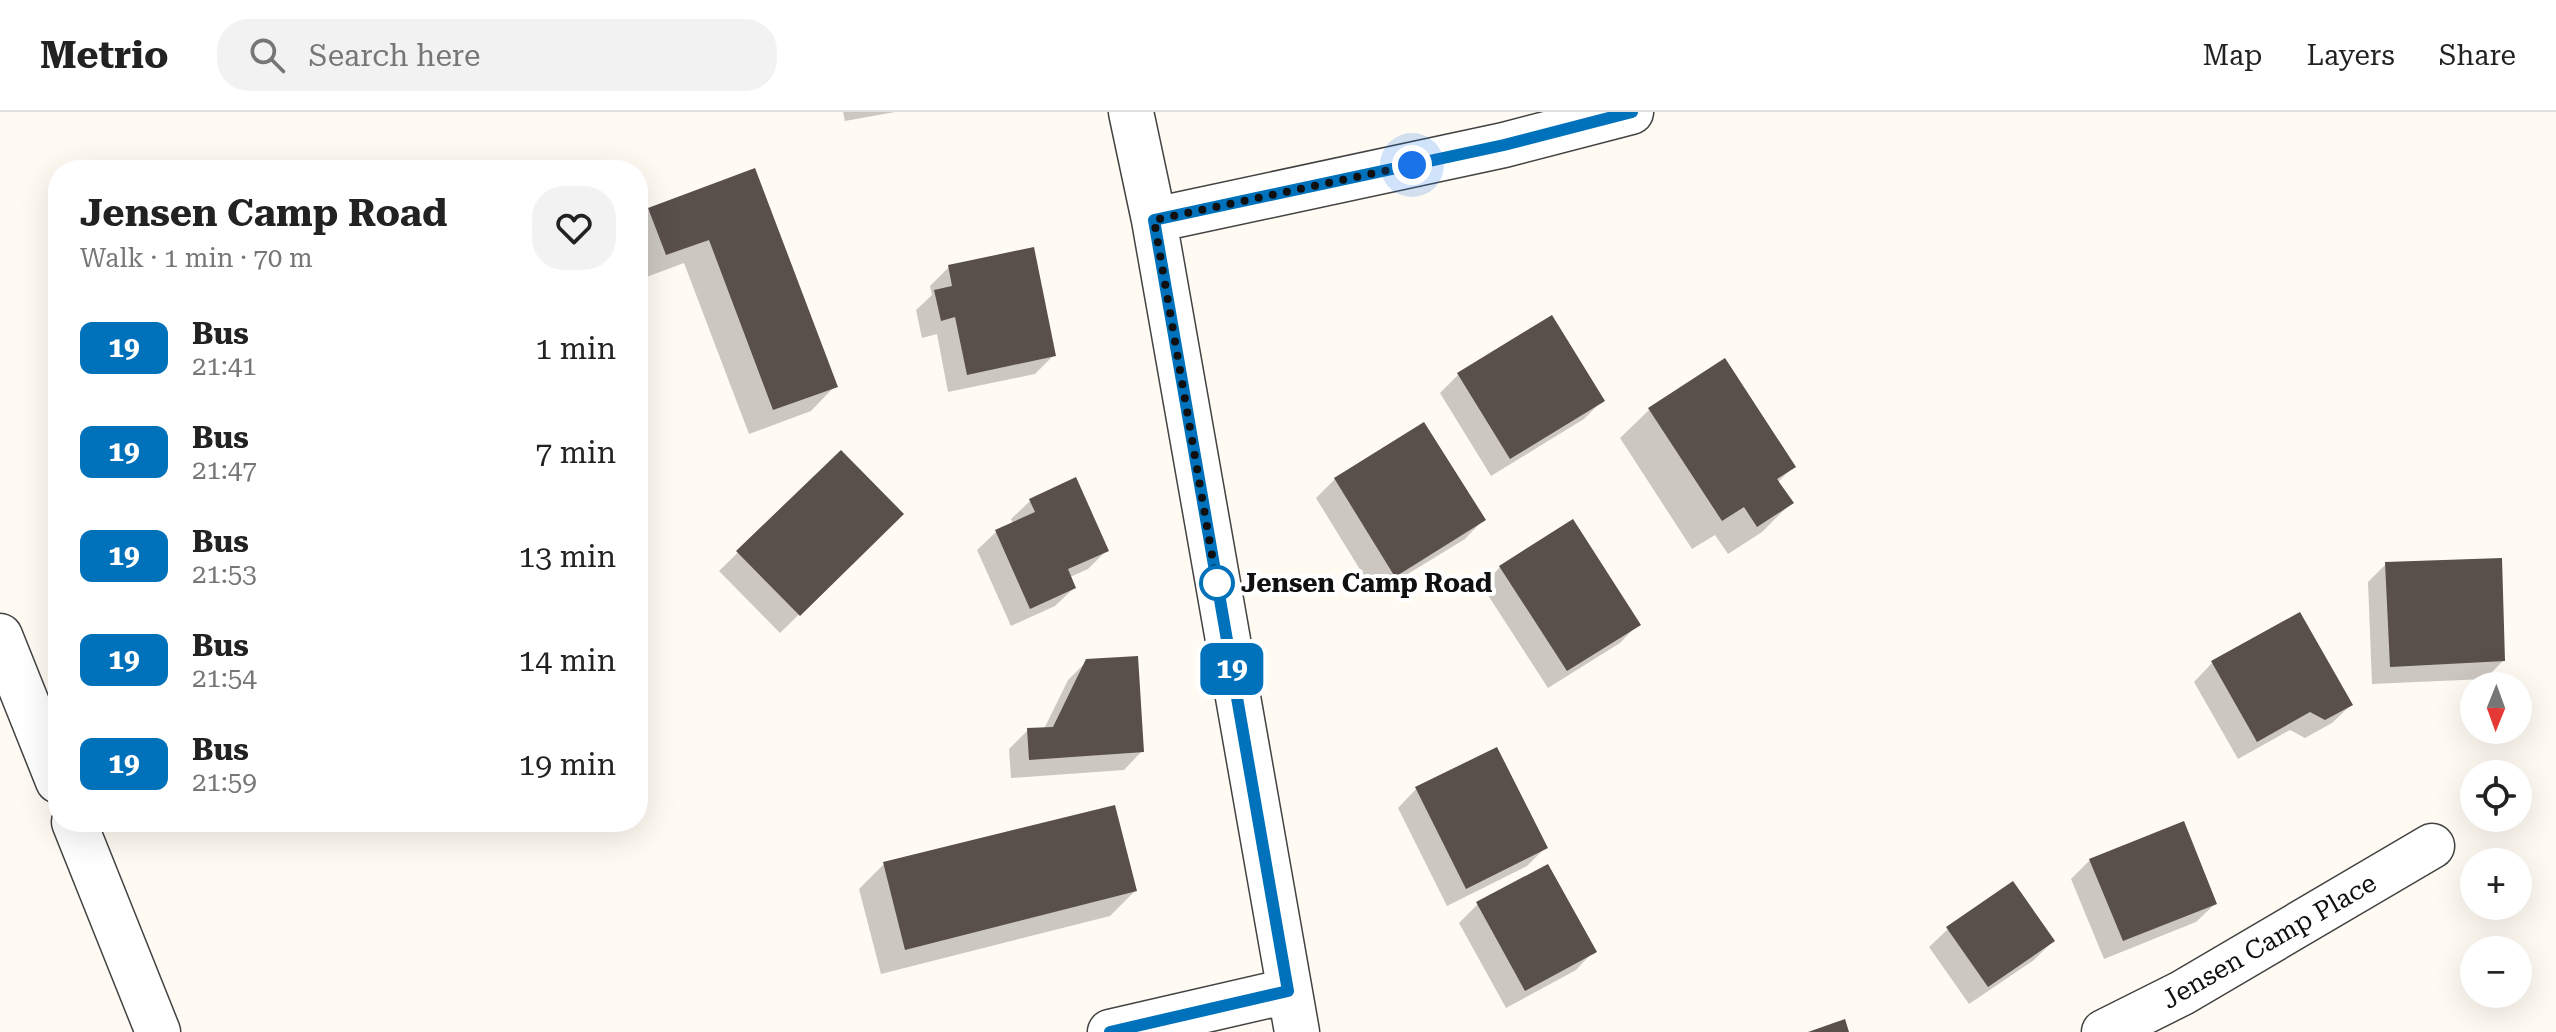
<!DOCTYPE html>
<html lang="en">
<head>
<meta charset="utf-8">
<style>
	body { margin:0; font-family:"Roboto Serif",serif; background:#f2f2f2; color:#222; height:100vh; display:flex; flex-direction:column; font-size:30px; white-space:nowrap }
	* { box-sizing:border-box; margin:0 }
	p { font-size:26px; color:#767676 }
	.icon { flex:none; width:44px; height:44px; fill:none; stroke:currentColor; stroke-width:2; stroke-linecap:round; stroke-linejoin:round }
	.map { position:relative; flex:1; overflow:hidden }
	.panel { position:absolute; left:48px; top:48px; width:600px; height:672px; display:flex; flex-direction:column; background:#fff; border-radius:32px; box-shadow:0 8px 32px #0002 }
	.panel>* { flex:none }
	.badge { padding:0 16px; border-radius:12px; font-size:28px; line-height:52px }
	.needle { width:52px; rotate:181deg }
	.buttons { position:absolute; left:2460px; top:560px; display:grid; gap:16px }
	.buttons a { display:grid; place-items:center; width:72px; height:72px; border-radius:50%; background:#fff; box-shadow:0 8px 32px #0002; font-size:40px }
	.you { position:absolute; width:40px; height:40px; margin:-20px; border:6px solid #fff; border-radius:50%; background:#1a73e8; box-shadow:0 0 0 12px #1a73e833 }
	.map>.badge { position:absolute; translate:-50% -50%; box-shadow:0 0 0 4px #fff }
	.round { display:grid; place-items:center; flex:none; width:84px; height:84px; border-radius:32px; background:#f2f2f2 }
	.summary { display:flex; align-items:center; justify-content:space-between; height:136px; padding:0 32px }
	h1 { font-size:38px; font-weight:700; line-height:60px }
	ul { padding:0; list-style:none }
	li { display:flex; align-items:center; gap:24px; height:104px; padding:0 32px }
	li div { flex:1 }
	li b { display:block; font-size:30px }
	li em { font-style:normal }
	li .badge { min-width:88px; font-weight:700; text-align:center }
	header { display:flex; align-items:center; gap:48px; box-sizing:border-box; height:112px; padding:0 40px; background:#fff; border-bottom:2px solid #e0e0e0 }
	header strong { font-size:38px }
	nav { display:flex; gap:44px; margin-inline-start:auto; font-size:28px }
	.search { width:560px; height:72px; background:#f2f2f2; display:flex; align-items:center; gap:20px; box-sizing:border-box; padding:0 28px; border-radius:32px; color:#767676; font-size:30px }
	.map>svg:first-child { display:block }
	.shadow { fill:#0003 }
	.building { fill:#594f4b }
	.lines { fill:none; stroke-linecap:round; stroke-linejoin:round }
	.minor-casing { stroke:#434343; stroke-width:47 }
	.minor { stroke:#fff; stroke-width:44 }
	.line-casing { stroke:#fff; stroke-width:18 }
	.line { stroke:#0072bc; stroke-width:12 }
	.walk { stroke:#101010; stroke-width:8; stroke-dasharray:0 14.4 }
	.stop-dot { fill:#fff; stroke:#0072bc; stroke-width:4 }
	.labels { text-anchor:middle; stroke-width:8; stroke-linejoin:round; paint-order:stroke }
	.stop-label { font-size:26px; font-weight:bold; fill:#101010; stroke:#fff; text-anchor:start }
	.street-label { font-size:26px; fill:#101010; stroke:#fff }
</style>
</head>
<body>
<header>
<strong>Metrio</strong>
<div class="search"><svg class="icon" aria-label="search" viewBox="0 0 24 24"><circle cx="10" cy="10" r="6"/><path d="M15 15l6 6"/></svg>Search here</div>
<nav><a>Map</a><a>Layers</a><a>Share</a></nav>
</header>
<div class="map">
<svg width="2556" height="920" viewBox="0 0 2556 920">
	<rect width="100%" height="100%" fill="#fffbf2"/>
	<path class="shadow" d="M843,0H895L845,9Z
		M754,58L835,274L811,299L749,322L684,151L641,167L638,109L649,98Z
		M949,155L1054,243L1035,262L948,280L937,222L922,226L916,198L932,183L930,174Z
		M1458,263L1602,289L1584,307L1491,364L1440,281Z
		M1649,298L1793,355L1777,371L1791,391L1762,420L1728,442L1715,423L1692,437L1620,326Z
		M841,340L902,402L780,521L719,459Z
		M1335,367L1483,408L1465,427L1375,482L1316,386Z
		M1075,368L1107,438L1088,457L1070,465L1074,476L1055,494L1011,514L977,438L996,420L1013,412L1011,407L1030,389Z
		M2386,452L2503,549L2485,567L2372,572L2368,470Z
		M1500,455L1638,512L1620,531L1548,576L1482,474Z
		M1087,549L1142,639L1124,658L1011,666L1009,637L1028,618L1044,617L1068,568Z
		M2212,551L2351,593L2332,611L2305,626L2290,618L2238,647L2194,570Z
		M1416,677L1545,736L1527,754L1447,794L1398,696Z
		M2090,748L2215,792L2196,810L2104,847L2071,767Z
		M884,752L1135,779L1110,804L881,862L859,777Z
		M1478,792L1594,839L1576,858L1506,896L1459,811Z
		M1948,817L2053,829L2034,848L1969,892L1929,835Z"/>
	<path class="building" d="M755,56L838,275L773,298L709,128L666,143L648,96Z
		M1034,135L1056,244L967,263L955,205L941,209L934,178L952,174L948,153Z
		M1552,203L1605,289L1510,347L1457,261Z
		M1725,246L1796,355L1777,367L1794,391L1757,415L1744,395L1722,409L1648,296Z
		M1424,310L1486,408L1395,465L1334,366Z
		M841,338L904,402L800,504L736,439Z
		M1076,365L1109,439L1068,457L1076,476L1030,497L995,418L1035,400L1029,387Z
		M1573,407L1641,513L1567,559L1499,454Z
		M2502,446L2505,549L2390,555L2385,450Z
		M2300,500L2353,593L2325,608L2310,600L2257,630L2211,549Z
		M1138,544L1144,640L1029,648L1027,616L1053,615L1086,547Z
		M1497,635L1548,736L1466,777L1415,675Z
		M1115,693L1137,779L905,838L883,750Z
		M2184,709L2217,792L2123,829L2089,747Z
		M1548,752L1597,840L1525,879L1476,790Z
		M2013,769L2055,829L1988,875L1946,815Z
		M1845,907L1849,920H1808Z"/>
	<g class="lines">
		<defs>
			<path id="minor" d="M1131,0L1154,108L1297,920
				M1154,108L1504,33L1631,0
				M0,524L58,669
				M74,710L158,920
				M1110,920L1288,879
				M2104,920L2182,881L2432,734"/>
		</defs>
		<use href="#minor" class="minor-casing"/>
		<use href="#minor" class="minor"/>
	</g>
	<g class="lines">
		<defs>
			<path id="line" d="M1110,920L1288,879L1154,108L1504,33L1632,0"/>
		</defs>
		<use href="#line" class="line-casing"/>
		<use href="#line" class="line"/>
		<path class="walk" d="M1217,471L1218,478L1154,108L1412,53"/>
	</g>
	<circle class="stop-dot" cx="1217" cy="471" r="16"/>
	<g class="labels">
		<g class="stop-label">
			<text x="1241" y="480">Jensen Camp Road</text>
		</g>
		<g class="street-label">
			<text transform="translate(2269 829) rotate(-30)" y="9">Jensen Camp Place</text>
		</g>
	</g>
</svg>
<div class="buttons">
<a><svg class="needle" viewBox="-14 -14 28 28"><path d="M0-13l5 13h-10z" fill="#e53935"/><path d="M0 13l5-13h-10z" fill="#767676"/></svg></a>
<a><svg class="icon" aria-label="locate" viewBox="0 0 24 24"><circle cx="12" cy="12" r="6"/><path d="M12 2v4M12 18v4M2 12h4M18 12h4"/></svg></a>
<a>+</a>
<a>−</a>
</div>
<div class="you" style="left:1412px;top:53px"></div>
<b class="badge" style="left:1232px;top:557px;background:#0072bc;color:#fff">19</b>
<section class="panel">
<div class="summary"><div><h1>Jensen Camp Road</h1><p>Walk · 1 min · 70 m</p></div><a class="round"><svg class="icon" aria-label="heart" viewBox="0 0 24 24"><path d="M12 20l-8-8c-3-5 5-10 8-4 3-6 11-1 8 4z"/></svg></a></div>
<ul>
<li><span class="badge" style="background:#0072bc;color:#fff">19</span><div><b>Bus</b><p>21:41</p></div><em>1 min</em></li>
<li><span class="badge" style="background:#0072bc;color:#fff">19</span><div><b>Bus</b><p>21:47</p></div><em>7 min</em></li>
<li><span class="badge" style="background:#0072bc;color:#fff">19</span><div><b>Bus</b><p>21:53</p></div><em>13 min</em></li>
<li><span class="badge" style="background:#0072bc;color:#fff">19</span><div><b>Bus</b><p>21:54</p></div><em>14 min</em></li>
<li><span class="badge" style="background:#0072bc;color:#fff">19</span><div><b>Bus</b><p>21:59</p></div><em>19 min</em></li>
</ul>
</section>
</div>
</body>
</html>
